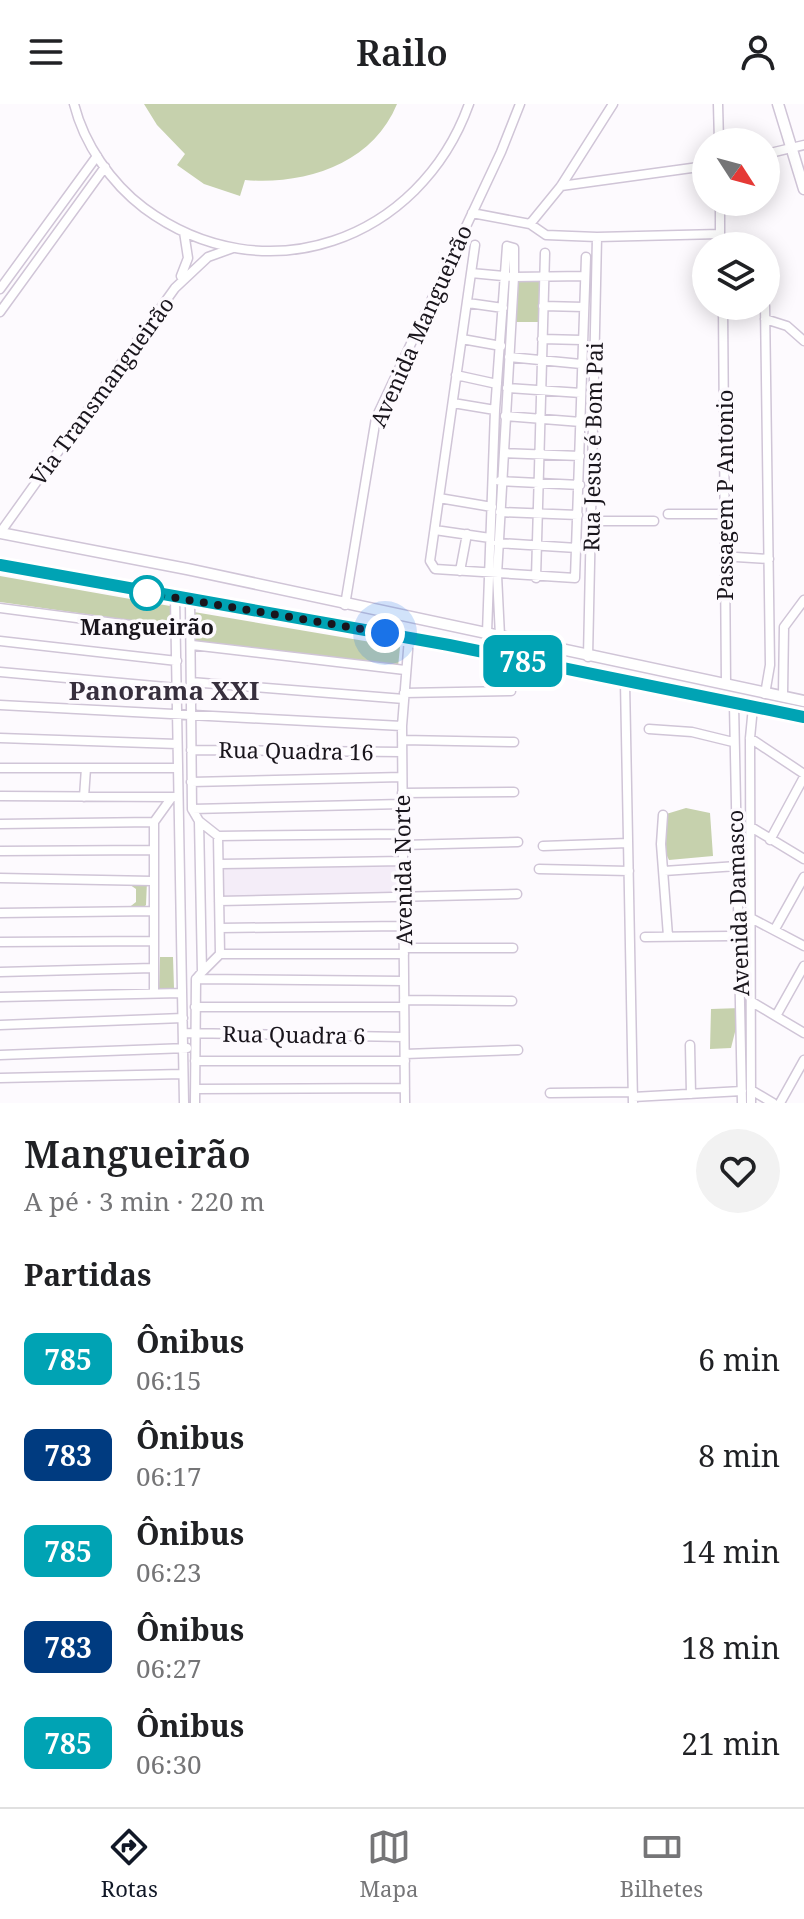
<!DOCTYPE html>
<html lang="pt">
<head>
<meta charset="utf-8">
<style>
	body { margin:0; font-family:"Noto Serif",serif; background:#f2f2f2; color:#202124; height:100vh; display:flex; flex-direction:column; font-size:30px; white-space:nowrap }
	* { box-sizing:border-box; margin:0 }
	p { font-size:26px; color:#757577 }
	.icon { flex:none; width:44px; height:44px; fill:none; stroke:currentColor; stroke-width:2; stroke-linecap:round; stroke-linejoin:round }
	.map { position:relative; height:999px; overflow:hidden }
	.sheet { display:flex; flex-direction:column; background:#fff; flex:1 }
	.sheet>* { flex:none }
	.badge { padding:0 16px; border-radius:12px; font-size:28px; line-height:52px }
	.needle { width:52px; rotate:126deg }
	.tools { position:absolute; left:692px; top:24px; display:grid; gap:16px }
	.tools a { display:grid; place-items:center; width:88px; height:88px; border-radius:50%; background:#fff; box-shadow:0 4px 20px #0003; font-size:40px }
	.you { position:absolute; width:40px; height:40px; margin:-20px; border:6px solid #fff; border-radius:50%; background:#1a73e8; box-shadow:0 0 0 12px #1a73e833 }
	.map>.badge { position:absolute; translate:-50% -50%; box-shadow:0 0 0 4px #fff }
	h2 { padding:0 24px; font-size:30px; line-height:72px }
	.round { display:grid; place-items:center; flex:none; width:84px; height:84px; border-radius:42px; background:#f2f2f2 }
	.head { display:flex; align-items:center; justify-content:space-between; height:136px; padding:0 24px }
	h1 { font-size:38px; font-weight:600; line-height:60px }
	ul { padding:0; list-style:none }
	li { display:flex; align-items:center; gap:24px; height:96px; padding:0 24px }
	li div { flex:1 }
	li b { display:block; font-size:30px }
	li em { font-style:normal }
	li .badge { min-width:88px; font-weight:700; text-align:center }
	header { display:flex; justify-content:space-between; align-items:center; height:104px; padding:0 24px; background:#fff; font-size:36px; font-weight:600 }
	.tab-bar { display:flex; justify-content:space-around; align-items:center; height:112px; border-top:2px solid #e0e0e0; background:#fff; font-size:22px; color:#757577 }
	.tab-bar a { display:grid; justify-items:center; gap:4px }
	.tab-bar .selected { color:#111827 }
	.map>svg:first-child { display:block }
	.built { fill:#f4edf8 }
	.green { fill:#c6d1ad }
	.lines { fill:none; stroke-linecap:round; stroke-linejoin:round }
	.minor-casing { stroke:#d0c5d7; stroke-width:11 }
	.major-casing { stroke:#d0c5d7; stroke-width:13 }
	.minor { stroke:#fff; stroke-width:8 }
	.major { stroke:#fff; stroke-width:10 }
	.line-casing { stroke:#fff; stroke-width:18 }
	.line { stroke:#00a3b4; stroke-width:12 }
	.walk { stroke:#19151c; stroke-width:8; stroke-dasharray:0 14.4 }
	.stop-dot { fill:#fff; stroke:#00a3b4; stroke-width:4 }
	.labels { text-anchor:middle; stroke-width:7; stroke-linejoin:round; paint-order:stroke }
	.street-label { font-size:22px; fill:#19151c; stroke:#fdfafe }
	.stop-label { font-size:22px; font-weight:bold; fill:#19151c; stroke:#fdfafe }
	.quarter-label { font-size:26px; font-weight:bold; fill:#372f3d; stroke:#fdfafe }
</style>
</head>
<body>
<header><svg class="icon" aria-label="menu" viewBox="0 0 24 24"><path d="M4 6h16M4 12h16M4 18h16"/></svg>Railo<svg class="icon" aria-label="person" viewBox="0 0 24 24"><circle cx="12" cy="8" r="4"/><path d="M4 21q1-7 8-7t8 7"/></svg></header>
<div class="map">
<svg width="804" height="999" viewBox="0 0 804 999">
	<rect width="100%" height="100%" fill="#fdfafe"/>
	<path class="built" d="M401,758L403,791L221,795L222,762Z"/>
	<path class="green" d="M144,0H397C372,61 304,81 245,76L240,92L204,80L177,61L185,50L157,21Z
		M544,172L543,218H511L514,173Z
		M0,472L170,502L171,522L0,498Z
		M194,508L400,543L398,563L195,539Z
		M686,704L710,709L713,752L669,756L661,740L663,711Z
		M123,776L147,777L146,801L142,805H127L136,798V785Z
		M160,853H173L174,884L159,885Z
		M741,904L731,944L710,945L711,905Z"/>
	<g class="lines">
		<defs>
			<path id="minor" d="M74,0C84,40 111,79 144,104C264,193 420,137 469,0
				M718,0L719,38
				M766,50L804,41
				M561,82L706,62
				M720,98V142
				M472,109L530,120L546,131L597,133L720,130
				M530,120L561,82L613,0
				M475,141L430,457L435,465L575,474L586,153
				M471,169L514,173L585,172
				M181,172L188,154L184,128
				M0,185L97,52
				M468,199L503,204
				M543,202L584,203
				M723,202L726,580
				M0,208L105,63
				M765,215L787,222L804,237
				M462,235L501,242
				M542,235L582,236
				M509,253L581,260
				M456,271L497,280
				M507,284L581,289
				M453,299L495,306
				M505,312L581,318
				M504,349L580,352
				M500,377L580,381
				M439,394L492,403
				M500,408L578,411
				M668,410H726
				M591,417H654
				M435,426L490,434
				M0,429L175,184L208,153L233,144
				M498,439L577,444
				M736,453L769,455
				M460,467L467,430
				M536,474L545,149
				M175,494L184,999
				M190,496L192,705L199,717L202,868L196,875L195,999
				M345,501L376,314L501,48L520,0
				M0,504L176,527
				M487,529L495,306L507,142L514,144V173L497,471L500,532
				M0,537L177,557
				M192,541L405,566
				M588,553L597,133
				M0,568L177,584
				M191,578L404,595
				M625,578L633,999
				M404,589L511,587
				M765,590L770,561L765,202
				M783,590L784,523L804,496
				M734,600L742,999
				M0,601L402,622
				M649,625L692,628L733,638
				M0,634L177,640
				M750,634L804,670
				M402,636L514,638
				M191,646L402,648
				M0,664H177
				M191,678L402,673
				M402,689L514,688
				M0,692L172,693
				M84,693L86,664
				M192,705L402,700
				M663,711L661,740L668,832
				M199,717L218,732L220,850L202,868
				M0,720L154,718
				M751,723L804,755
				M218,732L403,730
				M770,736L804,673
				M403,741L518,738
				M543,742L628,739
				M0,747L151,746
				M220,760L403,757
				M539,765L629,767
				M664,767L737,762
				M0,774L152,777
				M219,797L517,790
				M0,809L152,807
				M749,813L804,842
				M220,824L403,822
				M775,825L804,773
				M645,833L731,832
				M0,838L154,837
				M404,844H513
				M220,850H404
				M0,868L153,864
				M196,875L404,877
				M154,889V718L172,693H178
				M0,893L181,889
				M404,896L512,897
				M752,898L804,929
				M195,903H404
				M776,912L804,862
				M0,921L183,914
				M183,929L404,933
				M690,941L691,990
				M405,950L518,946
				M0,951L187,944
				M195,957H405
				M0,974L183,970
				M195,985L405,984
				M751,986L773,999
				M550,989L633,988
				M633,993L742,987
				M405,999L402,622L409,534
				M751,999L750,634L753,603
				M780,999L804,956"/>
			<path id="major" d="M778,0L804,85
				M0,429L187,465L804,597
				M0,461L449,541L804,613"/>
		</defs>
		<use href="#minor" class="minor-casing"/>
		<use href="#major" class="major-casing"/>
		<use href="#minor" class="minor"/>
		<use href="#major" class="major"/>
	</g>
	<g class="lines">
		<defs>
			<path id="line" d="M0,461L449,541L804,613"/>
		</defs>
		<use href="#line" class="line-casing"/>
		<use href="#line" class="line"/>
		<path class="walk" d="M147,489L385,529"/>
	</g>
	<circle class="stop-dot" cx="147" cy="489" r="16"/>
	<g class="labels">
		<g class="street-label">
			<text transform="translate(421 222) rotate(-66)" y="8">Avenida Mangueirão</text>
			<text transform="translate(102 287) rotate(-54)" y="8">Via Transmangueirão</text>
			<text transform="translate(593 343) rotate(-89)" y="8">Rua Jesus é Bom Pai</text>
			<text transform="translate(725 391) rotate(-90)" y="8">Passagem P Antonio</text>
			<text transform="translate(296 647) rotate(1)" y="8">Rua Quadra 16</text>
			<text transform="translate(403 766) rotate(-91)" y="8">Avenida Norte</text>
			<text transform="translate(738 799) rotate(-92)" y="8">Avenida Damasco</text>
			<text transform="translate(294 931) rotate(1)" y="8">Rua Quadra 6</text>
		</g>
		<g class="stop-label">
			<text x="147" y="531">Mangueirão</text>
		</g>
		<g class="quarter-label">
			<text x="164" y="596">Panorama XXI</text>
		</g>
	</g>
</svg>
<div class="tools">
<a><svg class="needle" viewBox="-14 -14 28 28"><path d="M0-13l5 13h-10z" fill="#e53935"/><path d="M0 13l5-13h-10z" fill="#757577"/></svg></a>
<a><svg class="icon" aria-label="layers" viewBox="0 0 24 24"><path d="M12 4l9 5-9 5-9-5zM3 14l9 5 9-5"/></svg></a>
</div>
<div class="you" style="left:385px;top:529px"></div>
<b class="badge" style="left:523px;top:557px;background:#00a3b4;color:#fff">785</b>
</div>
<section class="sheet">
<div class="head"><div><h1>Mangueirão</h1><p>A pé · 3 min · 220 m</p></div><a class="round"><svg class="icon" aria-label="heart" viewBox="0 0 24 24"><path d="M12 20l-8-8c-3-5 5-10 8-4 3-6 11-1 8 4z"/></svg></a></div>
<h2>Partidas</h2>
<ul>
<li><span class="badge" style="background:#00a3b4;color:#fff">785</span><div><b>Ônibus</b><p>06:15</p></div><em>6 min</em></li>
<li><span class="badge" style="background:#003b80;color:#fff">783</span><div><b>Ônibus</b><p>06:17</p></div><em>8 min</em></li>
<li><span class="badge" style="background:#00a3b4;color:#fff">785</span><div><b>Ônibus</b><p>06:23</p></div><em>14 min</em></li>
<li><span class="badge" style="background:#003b80;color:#fff">783</span><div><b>Ônibus</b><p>06:27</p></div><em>18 min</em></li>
<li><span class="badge" style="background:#00a3b4;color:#fff">785</span><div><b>Ônibus</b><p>06:30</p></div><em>21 min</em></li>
</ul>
</section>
<nav class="tab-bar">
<a class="selected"><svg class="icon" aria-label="directions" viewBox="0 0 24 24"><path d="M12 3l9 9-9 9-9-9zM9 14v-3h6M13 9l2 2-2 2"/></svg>Rotas</a>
<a><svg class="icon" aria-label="map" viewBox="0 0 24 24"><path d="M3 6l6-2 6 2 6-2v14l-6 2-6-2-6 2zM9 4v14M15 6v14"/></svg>Mapa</a>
<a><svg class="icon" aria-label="tickets" viewBox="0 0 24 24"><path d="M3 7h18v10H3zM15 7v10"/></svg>Bilhetes</a>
</nav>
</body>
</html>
